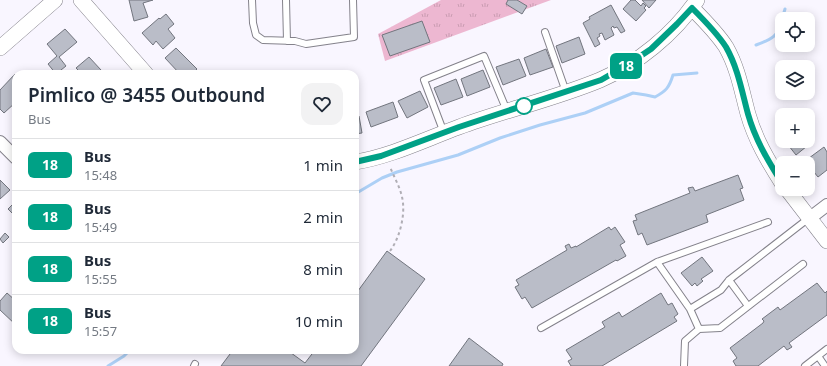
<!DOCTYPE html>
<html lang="en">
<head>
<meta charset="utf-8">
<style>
	body { margin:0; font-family:"Noto Sans",sans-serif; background:#f2f2f3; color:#1f2937; height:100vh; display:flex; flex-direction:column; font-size:15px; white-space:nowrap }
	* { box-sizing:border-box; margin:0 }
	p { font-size:13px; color:#747a83 }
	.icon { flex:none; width:22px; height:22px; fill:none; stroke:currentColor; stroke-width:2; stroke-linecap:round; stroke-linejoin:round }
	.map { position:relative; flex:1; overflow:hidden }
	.details { position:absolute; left:12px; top:70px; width:347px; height:284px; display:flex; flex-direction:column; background:#fff; border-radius:12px; box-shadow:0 2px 10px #0003 }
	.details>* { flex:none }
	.badge { padding:0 8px; border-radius:6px; font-size:14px; line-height:26px }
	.controls { position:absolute; left:775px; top:12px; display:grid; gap:8px }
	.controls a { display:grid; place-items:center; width:40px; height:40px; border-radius:8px; background:#fff; box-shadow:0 2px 10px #0003; font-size:20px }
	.map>.badge { position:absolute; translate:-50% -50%; box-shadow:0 0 0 2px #fff }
	.round { display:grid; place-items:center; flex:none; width:42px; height:42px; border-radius:12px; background:#f2f2f3 }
	.head { display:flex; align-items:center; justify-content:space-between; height:68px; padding:0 16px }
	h1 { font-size:19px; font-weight:600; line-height:30px }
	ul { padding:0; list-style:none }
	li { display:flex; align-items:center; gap:12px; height:52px; padding:0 16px; border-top:1px solid #e0e1e3 }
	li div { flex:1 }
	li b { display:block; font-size:15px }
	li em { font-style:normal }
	li .badge { min-width:44px; font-weight:700; text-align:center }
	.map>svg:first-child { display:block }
	.grass { fill:url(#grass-tufts) }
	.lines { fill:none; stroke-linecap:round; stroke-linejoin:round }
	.stream { stroke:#add0f6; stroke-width:3 }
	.building { fill:#babdc8; stroke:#72757e }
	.service-casing { stroke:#84828b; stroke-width:8 }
	.minor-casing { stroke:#84828b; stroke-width:14 }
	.tertiary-casing { stroke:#84828b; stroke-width:16 }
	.path { stroke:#b0aeb5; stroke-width:2; stroke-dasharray:3 3; stroke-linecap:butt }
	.service { stroke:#fff; stroke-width:6 }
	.minor { stroke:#fff; stroke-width:12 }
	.tertiary { stroke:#fff; stroke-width:15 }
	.line-casing { stroke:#fff; stroke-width:9 }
	.line { stroke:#00a186; stroke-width:6 }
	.stop-dot { fill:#fff; stroke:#00a186; stroke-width:2 }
</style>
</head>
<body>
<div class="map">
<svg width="827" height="366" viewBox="0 0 827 366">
	<defs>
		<pattern id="grass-tufts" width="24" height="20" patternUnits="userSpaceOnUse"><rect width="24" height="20" fill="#edb7d1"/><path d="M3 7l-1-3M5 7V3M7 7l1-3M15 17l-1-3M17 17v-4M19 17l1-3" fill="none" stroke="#ca9cb2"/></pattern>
	</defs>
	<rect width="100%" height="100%" fill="#f9f6ff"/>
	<path class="grass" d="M441,0H551L385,61L378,34Z"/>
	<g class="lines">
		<path class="stream" d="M782,19L785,9
			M756,45C772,39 778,37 782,19
			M355,194L382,178L397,172L458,155L500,138L540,125L585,113L633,93L646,95L655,97C666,91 669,88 673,75L697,73
			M108,366L124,356L130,350"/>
	</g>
	<path class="building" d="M129,0H153L143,3L148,17L134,21Z
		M508,0H517L527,6L522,14L506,4Z
		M631,0H635L641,6L643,3L646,6L644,8L646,10L636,21L623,9Z
		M642,0H656L649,8Z
		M611,5L625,31L621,33L617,27L614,28L613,26L611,28L614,35L605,40L602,33L599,34L600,36L597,38L600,44L595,47L583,23L590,19L589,17Z
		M166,14L174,24L168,29L175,38L163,49L156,41L153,45L142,33L159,18L160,19Z
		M422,21L430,42L390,56L382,35Z
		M65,29L77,42L59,57L66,66L56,74L48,64L57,56L47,44Z
		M579,37L585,54L562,63L556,46Z
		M176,48L197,69L192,74H183L181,72L180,74L165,58Z
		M546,49L553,67L530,75L524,58Z
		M89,57L101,70L103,74H82L76,68Z
		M519,59L526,76L503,85L496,67Z
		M483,70L490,87L467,96L461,79Z
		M15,74L16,102L4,113L0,109V90Z
		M456,79L463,97L441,105L434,88Z
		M420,91L428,107L407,118L398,101Z
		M393,102L398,117L371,127L366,112Z
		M355,116H359L362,133L355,134Z
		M808,137L812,142L796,155L785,141H808Z
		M824,147L827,152V170L818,177L805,161Z
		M738,175L743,188L740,189L744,200L706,215L708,222L647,245L642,233L638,235L633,221L637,220L635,215L690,193L688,188L693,187L695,191Z
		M0,180L10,190L0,199Z
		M16,201V217L8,209Z
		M609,227L611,230L615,227L625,242L620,245L626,256L617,261L616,260L532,308L525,297L522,299L515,287L519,285L516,280L567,250L565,246L569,244L571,248L576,246V247Z
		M5,233L9,237L3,243L0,239Z
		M387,251L425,279L361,366H221L233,350H287L305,363L315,350H355V295Z
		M702,257L713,271L701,279L703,281L697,286L695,283L692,286L681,273Z
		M817,283L825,293L827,291V315L789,343L792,347L787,350L784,346L758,366H736L733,361L737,358L730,348L763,323L764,321L762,319L778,307L780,310Z
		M7,293L16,301V325L0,310V301Z
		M661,293L668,305L672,303L678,314L674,317L677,321L602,366H571L568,361L572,359L566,350L605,327L602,322L619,312L622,317Z
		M469,338L503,364L502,366H449Z"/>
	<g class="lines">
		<defs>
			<path id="service" d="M252,0L253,23L256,35L263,40L295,41L306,44L354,37L353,0
				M286,0L287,41
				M545,32L566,92
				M444,133L424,80L484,56L507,111
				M657,262L690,309L699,329L685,341L684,366
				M729,280L748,306
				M690,309L721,290L729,280L809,218
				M541,328L657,262L768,222
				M699,329L720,328L803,264
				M818,356L825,366
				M194,366L195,364
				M805,366L827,349"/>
			<path id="minor" d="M0,142L16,158
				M810,218L827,205"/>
			<path id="tertiary" d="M81,0L146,74
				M692,8C704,20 717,33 726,47C738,68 742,92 748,114C755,139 768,161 782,183
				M0,48L55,0
				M355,162C389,157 426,139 459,127C505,110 554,99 600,80C637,64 674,34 697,0
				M787,189L827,241"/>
		</defs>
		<use href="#service" class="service-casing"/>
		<use href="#minor" class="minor-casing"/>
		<use href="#tertiary" class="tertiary-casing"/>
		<path class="path" d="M390,251C400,238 406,213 402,197C400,187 394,177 390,167"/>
		<use href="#service" class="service"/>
		<use href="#minor" class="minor"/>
		<use href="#tertiary" class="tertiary"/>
	</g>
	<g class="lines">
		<defs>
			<path id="line" d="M355,162L381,156L459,127L601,80L627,65L651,49L677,24L692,8C704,20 717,33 726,47C738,68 742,92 748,114C755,139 768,161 782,183"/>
		</defs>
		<use href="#line" class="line-casing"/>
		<use href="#line" class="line"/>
	</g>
	<circle class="stop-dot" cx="524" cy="106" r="8"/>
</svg>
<div class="controls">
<a><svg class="icon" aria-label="locate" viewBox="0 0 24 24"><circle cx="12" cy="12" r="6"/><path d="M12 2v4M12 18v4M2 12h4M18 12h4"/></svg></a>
<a><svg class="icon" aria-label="layers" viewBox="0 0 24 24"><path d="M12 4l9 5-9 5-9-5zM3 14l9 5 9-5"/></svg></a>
<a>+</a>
<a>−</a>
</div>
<b class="badge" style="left:626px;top:66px;background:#00a186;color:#fff">18</b>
<section class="details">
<div class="head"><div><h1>Pimlico @ 3455 Outbound</h1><p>Bus</p></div><a class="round"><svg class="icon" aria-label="heart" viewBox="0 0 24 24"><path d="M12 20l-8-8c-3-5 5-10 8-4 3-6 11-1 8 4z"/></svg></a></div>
<ul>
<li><span class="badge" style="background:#00a186;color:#fff">18</span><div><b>Bus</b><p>15:48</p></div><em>1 min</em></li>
<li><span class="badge" style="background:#00a186;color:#fff">18</span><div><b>Bus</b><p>15:49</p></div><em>2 min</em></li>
<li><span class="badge" style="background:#00a186;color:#fff">18</span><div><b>Bus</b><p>15:55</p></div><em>8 min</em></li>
<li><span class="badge" style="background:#00a186;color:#fff">18</span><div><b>Bus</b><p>15:57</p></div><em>10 min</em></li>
</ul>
</section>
</div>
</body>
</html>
